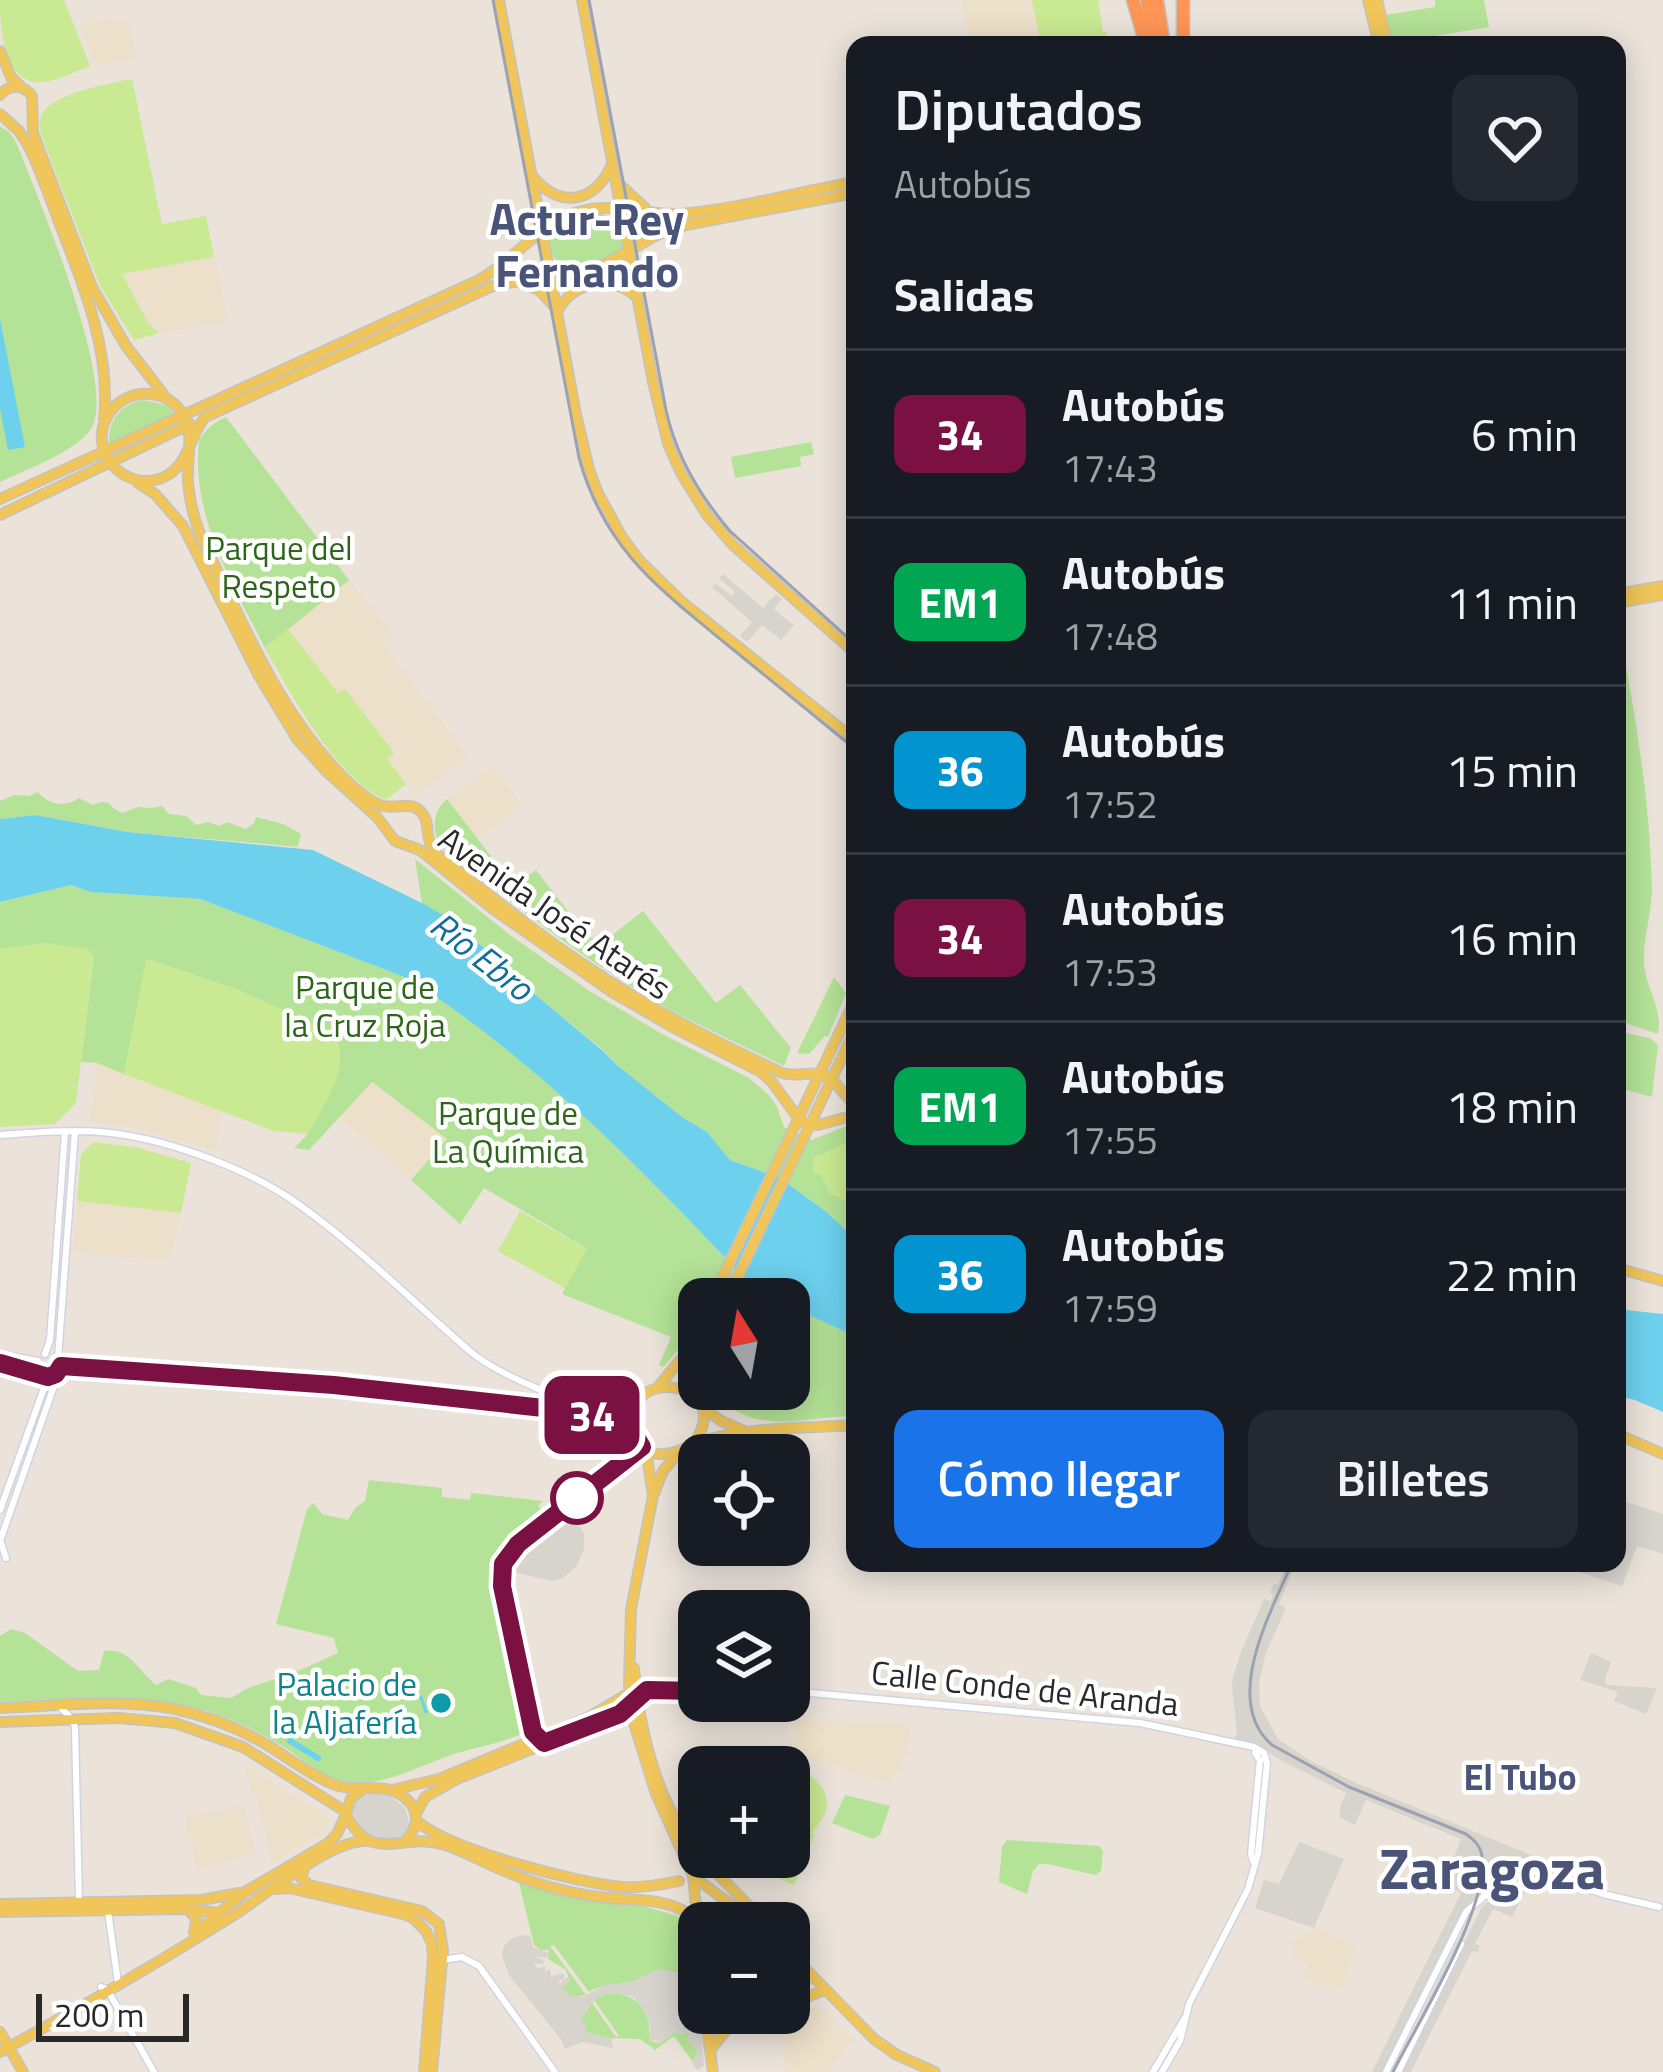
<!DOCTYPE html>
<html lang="es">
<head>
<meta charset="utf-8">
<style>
	body { margin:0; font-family:"Titillium Web",sans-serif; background:#242831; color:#f1f3f6; height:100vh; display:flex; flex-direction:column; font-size:45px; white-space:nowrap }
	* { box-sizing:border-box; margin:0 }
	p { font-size:39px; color:#9ea1a6 }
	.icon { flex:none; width:66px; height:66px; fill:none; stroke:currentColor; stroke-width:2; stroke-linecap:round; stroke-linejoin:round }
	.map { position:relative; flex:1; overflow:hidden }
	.panel { position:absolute; left:846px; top:36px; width:780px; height:1536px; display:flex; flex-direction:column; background:#171b24; border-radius:24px; box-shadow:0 6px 30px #0003 }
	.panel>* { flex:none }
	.badge { padding:0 24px; border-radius:18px; font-size:42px; line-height:78px }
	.needle { width:78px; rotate:349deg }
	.controls { position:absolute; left:678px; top:1278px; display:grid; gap:24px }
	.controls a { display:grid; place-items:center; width:132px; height:132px; border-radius:24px; background:#171b24; box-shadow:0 6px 30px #0003; font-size:60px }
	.scale { position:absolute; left:36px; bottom:30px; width:153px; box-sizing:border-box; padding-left:12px; border:6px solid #292929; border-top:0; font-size:33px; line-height:42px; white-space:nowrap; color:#292929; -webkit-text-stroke:9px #fff; paint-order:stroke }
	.map>.badge { position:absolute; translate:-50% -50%; box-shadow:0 0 0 6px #fff }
	h2 { padding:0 48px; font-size:45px; line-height:108px }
	.round { display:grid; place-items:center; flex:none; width:126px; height:126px; border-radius:24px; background:#242831 }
	.summary { display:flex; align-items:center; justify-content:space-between; height:204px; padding:0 48px }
	h1 { font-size:57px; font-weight:600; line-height:90px }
	.action { display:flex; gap:24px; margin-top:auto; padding:24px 48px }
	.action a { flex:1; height:138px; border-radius:24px; background:#1a73e8; color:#fff; font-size:48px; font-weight:600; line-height:138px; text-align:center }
	.action a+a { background:#242831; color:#f1f3f6 }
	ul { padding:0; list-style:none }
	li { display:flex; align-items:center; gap:36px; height:168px; padding:0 48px; border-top:3px solid #363941 }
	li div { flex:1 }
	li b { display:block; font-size:45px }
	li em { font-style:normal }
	li .badge { min-width:132px; font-weight:700; text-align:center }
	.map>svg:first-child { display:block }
	.education { fill:#ede0ca }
	.green { fill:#b4e297 }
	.pitch { fill:#c9e992 }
	.plaza { fill:#d7d3cd }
	.water { fill:#6dd1ee }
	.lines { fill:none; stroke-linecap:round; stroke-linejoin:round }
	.stream { stroke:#6dd1ee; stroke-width:3 }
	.canal { stroke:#6dd1ee; stroke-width:6 }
	.minor-casing { stroke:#d0d4e2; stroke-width:9 }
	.major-casing { stroke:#c3c3c3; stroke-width:12 }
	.highway-casing { stroke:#c3c3c3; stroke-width:15 }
	.minor { stroke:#fff; stroke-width:6 }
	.major { stroke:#f0c65b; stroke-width:9 }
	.highway { stroke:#fd9554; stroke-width:12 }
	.tram { stroke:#9da2b3; stroke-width:3 }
	.line-casing { stroke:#fff; stroke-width:27 }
	.line { stroke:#7a1142; stroke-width:18 }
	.stop-dot { fill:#fff; stroke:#7a1142; stroke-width:6 }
	.culture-dot { fill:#0f9aa8; stroke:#fff; stroke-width:4.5 }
	.labels { text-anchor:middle; stroke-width:9; stroke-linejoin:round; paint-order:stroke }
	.park-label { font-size:33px; fill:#2d651a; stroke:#fff }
	.street-label { font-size:33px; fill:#292929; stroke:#fff }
	.culture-label { font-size:33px; fill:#0d838f; stroke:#fff; text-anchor:end }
	.water-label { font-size:36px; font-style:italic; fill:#0e6f98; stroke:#fff }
	.neighbourhood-label { font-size:36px; font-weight:bold; fill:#4a5479; stroke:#fff }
	.district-label { font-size:45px; font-weight:bold; fill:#4a5479; stroke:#fff }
	.town-label { font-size:57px; font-weight:bold; fill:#4a5479; stroke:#fff }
</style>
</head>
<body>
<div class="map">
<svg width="1663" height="2072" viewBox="0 0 1663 2072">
	<rect width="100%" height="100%" fill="#ebe3da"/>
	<path class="education" d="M962,0H1032L1040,40L1012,45H970Z
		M114,19L116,25L129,22L136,58L94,65L80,24Z
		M215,257L228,324L211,327L210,324L159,333L148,323L121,274Z
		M349,580L394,635L382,644L468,756L415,797L386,758L393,753L390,748L345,690L338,694L288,629Z
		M492,767L523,805L477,839L447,799Z
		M97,1063L221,1110L216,1147L209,1149L132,1127L90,1122Z
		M371,1082L447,1139L411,1180L340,1117Z
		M77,1201L181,1213L169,1258L166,1260L77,1253L73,1249Z
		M795,1720L907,1724L909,1733L907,1752L900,1768L889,1783L794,1755Z
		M245,1766L326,1815L329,1822L326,1830L272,1863L256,1795L251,1794Z
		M243,1806L255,1853L196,1870L191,1836H186V1817Z
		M1314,1927L1357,1946L1344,1978L1347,1980L1344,1988L1334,1984L1331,1989L1302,1977L1308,1963L1293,1957L1294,1940L1300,1941L1304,1933H1311Z
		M819,2005L852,2039L829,2072H785L780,2018Z"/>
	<path class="green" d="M1435,0H1484L1489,27L1392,43L1385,15L1435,7Z
		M0,126L10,133L16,142C37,195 114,376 93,425C82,450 24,470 0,482Z
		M594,213C612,213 636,232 619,252C606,266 581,269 564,268C528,238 564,220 594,213Z
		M143,400L166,405L175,413L109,444C108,420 120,405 143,400Z
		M226,417L349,580L265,648C232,583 191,516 199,441C205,429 214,423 226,417Z
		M811,442L814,454L800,457L801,466L735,478L731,457Z
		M1617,618C1634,707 1650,797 1652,888C1652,913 1643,938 1644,962C1644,986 1663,1006 1658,1034L1617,1020Z
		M38,792C49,805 65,808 79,798L93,805L101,802L109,803L113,808L122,813L138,807L152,808L162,806L169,814L186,816L196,825L208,822L219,826L227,822L246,829L254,823L256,817L283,824L301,834L298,847L128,832L35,815L0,819V801L15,795L29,796Z
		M447,799L507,877L524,879L536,870L588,937L606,940L643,911L716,1003L740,985L791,1048L784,1066C740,1044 694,1024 652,999C577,955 510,902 442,848C431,832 432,812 447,799Z
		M415,859L510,935L588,990L662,1034L749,1078L770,1096L777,1107L784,1127L811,1140L855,1123V1148L825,1175L823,1181L834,1193L855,1183V1238L824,1210L780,1178L730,1160L707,1132L682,1117L617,1065L603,1050L525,986L510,968L448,918L422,903Z
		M71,885L91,892L200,899L428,986V992C551,1073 653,1181 754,1288L775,1299H699C699,1325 680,1349 663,1367L659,1365L671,1337L562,1294L586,1248L484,1188L460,1224L411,1180L447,1139L372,1082L309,1150L294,1148L308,1134L241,991L147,959L124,1074L97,1063L81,1062L94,956L47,943L0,949V902Z
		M834,977L846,993L828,1037L825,1036L809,1054L797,1053Z
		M1626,1033L1650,1038L1658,1045L1652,1097L1619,1088Z
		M789,1306L855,1336V1416C802,1416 752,1440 713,1389H789Z
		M369,1480L442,1488V1497L470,1500L471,1493L543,1501L538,1506L544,1511C513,1536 499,1545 489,1584L524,1733C502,1743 478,1747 454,1754C417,1766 371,1795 331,1777C315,1770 299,1757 284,1747C256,1730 224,1714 192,1707C130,1692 64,1700 0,1702V1636L11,1629L25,1633L78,1671L99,1670L104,1651C129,1647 137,1669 156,1685L168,1679L196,1688L201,1695L231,1698L248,1688L296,1672L338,1653L334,1638L276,1624L307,1509L313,1503L322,1514L348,1520L355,1508L365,1501Z
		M845,1795L890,1806L880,1835L873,1839L832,1823Z
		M1007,1840L1099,1846L1103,1851L1101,1871L1095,1875L1048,1864H1039L1033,1871L1027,1894L999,1882L1002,1846Z
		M519,1883L594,1900L643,1906L685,1918L691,1930L694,1969L678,1973L659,1970L653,1974C647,1974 642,1978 636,1980C619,1988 605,1982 589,1992L554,1945L550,1946L586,1995L568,1998L561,1988L570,1980L565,1969L548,1959L549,1950H541L534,1945Z
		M617,1993C644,1999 651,2015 649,2041L660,2043L674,2033L689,2034L688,2040L698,2051L693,2062L674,2036L655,2050L640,2039L608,2038L584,2032V2026L582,2030L580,2011L584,2012L592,2003L616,2037L619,2036L594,2000L605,1994Z"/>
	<path class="pitch" d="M0,0H64L90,66C76,71 59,80 44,82C4,87 0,28 0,0Z
		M1032,0H1098L1103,32H1106L1110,45H1012L1040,39Z
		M132,79L162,224L206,216L214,257L122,274L148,323L159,333L134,340L100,286L45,145C42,135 37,126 41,116C49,94 111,83 132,79Z
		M288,629L338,693L345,689L394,753L387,759L406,784L386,800C338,782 289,691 265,648Z
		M47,943L88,949L94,956L76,1103L55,1124L0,1127V949Z
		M146,959L241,991L332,1032C356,1062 323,1106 308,1134L274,1131L124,1074Z
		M94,1142L139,1148L191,1163L181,1213L77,1201L81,1154Z
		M845,1143L855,1145V1205L829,1193L821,1175L813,1171V1158Z
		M520,1211L587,1249L565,1288L498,1251Z
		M767,1762C806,1764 851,1793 812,1832L814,1836L794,1885L741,1862L750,1857H789V1767H760Z"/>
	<path class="plaza" d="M723,574L763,608L776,594L782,599L774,609L792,624L796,623L781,640L762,625L747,642L740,636L752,622L712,587L715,583L732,596L735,592L719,578Z
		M1617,1499L1663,1514V1554L1637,1546L1622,1586L1579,1572L1583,1563H1617Z
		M567,1511L571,1512L584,1534V1549L576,1567L563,1578L551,1581L505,1570L507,1561L514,1550Z
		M1287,1563H1296L1279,1604L1286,1608L1266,1653L1259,1683L1260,1706L1278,1739L1311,1761L1354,1782L1543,1860L1539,1866L1515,1856V1859L1528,1865L1512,1867L1465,1910L1384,2072H1372L1461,1893L1444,1884L1461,1839L1366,1800L1355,1825L1351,1823L1340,1818V1807L1346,1793L1278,1759L1260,1746L1234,1741L1237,1733L1232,1687L1233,1676L1241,1652L1264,1599L1271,1601L1273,1595L1270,1593L1274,1584H1278Z
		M1591,1653L1611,1662L1605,1679L1607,1685L1657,1688L1646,1714L1614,1701L1618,1692L1580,1680Z
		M372,1793L390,1796L405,1808L410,1828L400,1838L389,1841L371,1837L356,1823L353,1811L356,1801L360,1797Z
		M1299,1842L1344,1859L1314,1928L1255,1908L1264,1880L1279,1884Z
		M1524,1876L1533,1877L1512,1917L1493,1909L1475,1944L1480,1946L1478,1952L1472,1951L1411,2072H1400L1482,1907L1518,1877Z
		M523,1935L530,1936L533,1947L549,1953L546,1958L535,1956L544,1961L543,1964L534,1963L538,1969L545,1966V1972L550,1969L551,1978L554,1975L564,1974V1979L560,1980L558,1985L569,1976L570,1980L561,1989L569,1991L568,1998L572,1995L583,1997L604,1985L631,1982L658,1969L678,1973L696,1969L704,2065L698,2071L692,2063L698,2051L687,2040L689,2034L674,2033L660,2043L656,2040L649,2042L650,2026L646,2011L632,1996L617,1993L605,1994L595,2000L581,2019L587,2027L584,2032L612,2039L613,2048L583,2042L565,2049L560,2038L509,1975L504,1962L502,1954L504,1946L511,1939Z"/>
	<path class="water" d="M0,319L25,447L8,450L0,408Z
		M35,815L128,832L313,850L424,904L448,918L510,969L525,986L603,1051L617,1065L682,1117L707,1132L730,1160L780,1178L824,1210L855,1238V1336L789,1306V1299H775L754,1288C653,1181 550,1073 427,991L428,986L200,899L91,892L71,885L0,902V819Z
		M1617,1309L1663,1314V1412L1635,1400L1617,1396Z"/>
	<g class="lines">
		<path class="stream" d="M421,1697L426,1712"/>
		<path class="canal" d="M290,1741L318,1758"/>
		<defs>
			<path id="minor" d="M0,1135C33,1133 68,1129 101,1132C162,1137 248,1168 298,1204C360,1248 415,1304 472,1353C499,1374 569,1406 603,1406C615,1405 628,1401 639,1396
				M0,1354L38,1361
				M45,1354L50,1340L65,1132
				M58,1358L75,1131
				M0,1363L40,1373
				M61,1366L334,1385L580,1412L619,1425L636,1437
				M0,1510L44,1388L43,1376
				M0,1540L6,1558
				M0,1541L61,1366
				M637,1687L650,1683L699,1685
				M789,1691L1140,1723L1254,1747L1264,1753L1267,1764L1258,1854L1248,1889L1189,2004L1180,2041L1162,2072
				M60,1707L73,1720L75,1728L79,1902
				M1253,1861L1251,1854L1260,1760L1255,1753
				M108,1911L118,1983
				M442,1960L462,1957L479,1966L555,2072
				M101,1987L107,1989L154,2072
				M1153,2072L1184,2019
				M1386,2072L1466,1912L1515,1870L1538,1872L1603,1894L1659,1907
				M1398,2072L1461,1944"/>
			<path id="major" d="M499,0L576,414L589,469L598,493L622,537L639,560L682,602L855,740
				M582,0L653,382L668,444L681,473L707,515L733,545L855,653
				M1368,0L1379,45
				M1377,0L1388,45
				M0,51L11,77L21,87
				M0,95C10,84 23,84 32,96L33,133L92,287L126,346L164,395
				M0,114L19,131L28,145C41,171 50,198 60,225C84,286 111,352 104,419
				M535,179C561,209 595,202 611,166
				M618,183L645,208
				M518,282L539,290L553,305
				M557,312C573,281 612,274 638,298
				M205,417C190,435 189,464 166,476C130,495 88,456 106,419C119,390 161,384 181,411C196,431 186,458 188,482C190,506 197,530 208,551C247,633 284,721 350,784C359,792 369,801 380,805C394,811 412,799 422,813C432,825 422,837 437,854C486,892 534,932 586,966C648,1008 714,1041 782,1073C798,1078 811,1070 824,1075C837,1080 843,1096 855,1104
				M205,417L495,285L598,268L657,235L686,225L855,193
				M138,483L155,494L183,526L259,676L297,739L326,771L377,817L395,841L420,850L493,909L612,992L676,1029L761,1072L772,1082L801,1122L818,1125L855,1115
				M0,499L479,280C515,260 538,224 578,212C613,201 646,216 680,214C738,209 798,192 855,182
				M0,515L190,424
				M1617,594L1663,586
				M1617,603L1663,595
				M1617,1268L1663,1281
				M712,1299L855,1000
				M727,1299L855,1030
				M657,1388L682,1358L699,1326
				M698,1402L695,1378L699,1359
				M700,1405L721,1421L747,1432
				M1617,1434L1663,1454
				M693,1445C741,1377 613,1364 635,1433C638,1441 643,1450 653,1453C673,1458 688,1445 706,1440C751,1427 808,1428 855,1425
				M646,1449L653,1496
				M678,1453L663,1471L653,1496L631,1609L629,1684L631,1714L656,1794L693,1876L730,1904L758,1920
				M634,1668C640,1733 657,1803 699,1855
				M0,1708C57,1706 118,1698 175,1709C208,1716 241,1729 269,1746C290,1759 310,1775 333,1784C356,1794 382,1780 404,1797C421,1810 419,1829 403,1843
				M0,1722L118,1718L175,1723L243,1747L346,1812
				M544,1743L535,1736L532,1726L502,1586L503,1564L518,1544L642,1446
				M363,1789L351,1798L346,1814C371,1866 402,1832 442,1844C463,1850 482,1862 502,1870C535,1884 574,1895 610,1898C643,1901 671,1898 698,1920
				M392,1790L439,1779L591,1716L629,1693
				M416,1814L425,1797L457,1779L620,1714L637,1698
				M417,1821C450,1850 577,1883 623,1887C642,1888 660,1885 679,1881
				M701,1857L750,1907L757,1919
				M304,1869L301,1878L309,1885L422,1911L439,1924L443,1951L432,2072
				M693,1876L699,1938
				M272,1889L289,1888L403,1914L413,1918L426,1931L432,1944L433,1958L424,2072
				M0,1904L201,1900L239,1893
				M188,1909L196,1919L194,1933L202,1934
				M0,1912L182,1909L220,1913
				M202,1927L245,1892L327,1844L337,1834L346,1814
				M789,1952L874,2039L897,2055L935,2072
				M789,2004L825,1990
				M705,2013L713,2072
				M0,2032L23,2072
				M711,2049L727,2029L766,2013
				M0,2052C78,2009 156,1964 231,1917C263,1897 330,1840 366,1841"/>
			<path id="highway" d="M1133,0L1146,45
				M1147,0L1153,45
				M1157,0L1164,45
				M1183,0V45"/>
		</defs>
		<use href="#minor" class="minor-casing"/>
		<use href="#major" class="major-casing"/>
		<use href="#highway" class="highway-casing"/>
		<use href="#minor" class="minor"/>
		<use href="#major" class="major"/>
		<use href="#highway" class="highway"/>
		<path class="tram" d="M493,0L579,458C604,548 657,587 725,643C769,679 812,714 855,749
			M589,0L666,410C676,456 700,496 730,531L855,644
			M1292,1563C1271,1612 1221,1701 1272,1745L1349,1787L1466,1834C1474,1840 1480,1845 1482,1856C1490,1906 1417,2024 1393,2072"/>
	</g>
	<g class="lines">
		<defs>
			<path id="line" d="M0,1363L48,1377L56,1374L61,1366L334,1385L580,1412L620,1425L636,1437L642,1447L518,1544L503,1564L502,1586L533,1732L544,1743L620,1714L647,1690L699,1691"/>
		</defs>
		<use href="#line" class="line-casing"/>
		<use href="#line" class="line"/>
	</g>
	<circle class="stop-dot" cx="577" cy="1498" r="24"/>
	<circle class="culture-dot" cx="441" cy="1703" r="12"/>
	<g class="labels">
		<g class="park-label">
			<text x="279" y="560">Parque del<tspan x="279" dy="38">Respeto</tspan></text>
			<text x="365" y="999">Parque de<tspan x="365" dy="38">la Cruz Roja</tspan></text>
			<text x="508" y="1125">Parque de<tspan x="508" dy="38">La Química</tspan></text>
		</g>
		<g class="street-label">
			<text transform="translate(555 913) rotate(35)" y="12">Avenida José Atarés</text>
			<text transform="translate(1025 1688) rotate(6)" y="12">Calle Conde de Aranda</text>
		</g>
		<g class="culture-label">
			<text x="417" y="1696">Palacio de<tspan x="417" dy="38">la Aljafería</tspan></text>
		</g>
		<g class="water-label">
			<text transform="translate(482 956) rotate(38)" y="13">Río Ebro</text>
		</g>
		<g class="neighbourhood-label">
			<text x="1520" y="1790">El Tubo</text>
		</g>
		<g class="district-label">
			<text x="587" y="235">Actur-Rey<tspan x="587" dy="52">Fernando</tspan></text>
		</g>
		<g class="town-label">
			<text x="1492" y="1889">Zaragoza</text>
		</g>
	</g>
</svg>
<div class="controls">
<a><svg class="needle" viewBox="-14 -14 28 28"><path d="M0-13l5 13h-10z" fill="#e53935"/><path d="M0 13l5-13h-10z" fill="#9ea1a6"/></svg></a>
<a><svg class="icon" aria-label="locate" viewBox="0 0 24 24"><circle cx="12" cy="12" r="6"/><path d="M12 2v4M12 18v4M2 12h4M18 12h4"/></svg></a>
<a><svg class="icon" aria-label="layers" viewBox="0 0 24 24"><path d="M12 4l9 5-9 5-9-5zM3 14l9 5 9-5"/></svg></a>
<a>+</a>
<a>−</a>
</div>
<div class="scale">200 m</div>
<b class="badge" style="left:592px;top:1415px;background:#7a1142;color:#fff">34</b>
<section class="panel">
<div class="summary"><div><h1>Diputados</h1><p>Autobús</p></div><a class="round"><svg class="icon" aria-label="heart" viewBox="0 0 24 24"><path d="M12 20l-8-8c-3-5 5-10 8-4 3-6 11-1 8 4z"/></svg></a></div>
<h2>Salidas</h2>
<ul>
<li><span class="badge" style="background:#7a1142;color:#fff">34</span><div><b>Autobús</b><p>17:43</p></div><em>6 min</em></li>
<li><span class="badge" style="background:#00a651;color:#fff">EM1</span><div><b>Autobús</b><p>17:48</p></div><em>11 min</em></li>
<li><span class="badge" style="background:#0293d1;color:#fff">36</span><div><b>Autobús</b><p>17:52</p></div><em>15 min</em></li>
<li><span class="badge" style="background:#7a1142;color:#fff">34</span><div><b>Autobús</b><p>17:53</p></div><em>16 min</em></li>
<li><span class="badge" style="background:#00a651;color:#fff">EM1</span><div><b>Autobús</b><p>17:55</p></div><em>18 min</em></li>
<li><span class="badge" style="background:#0293d1;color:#fff">36</span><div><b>Autobús</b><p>17:59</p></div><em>22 min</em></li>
</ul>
<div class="action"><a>Cómo llegar</a><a>Billetes</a></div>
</section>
</div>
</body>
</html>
